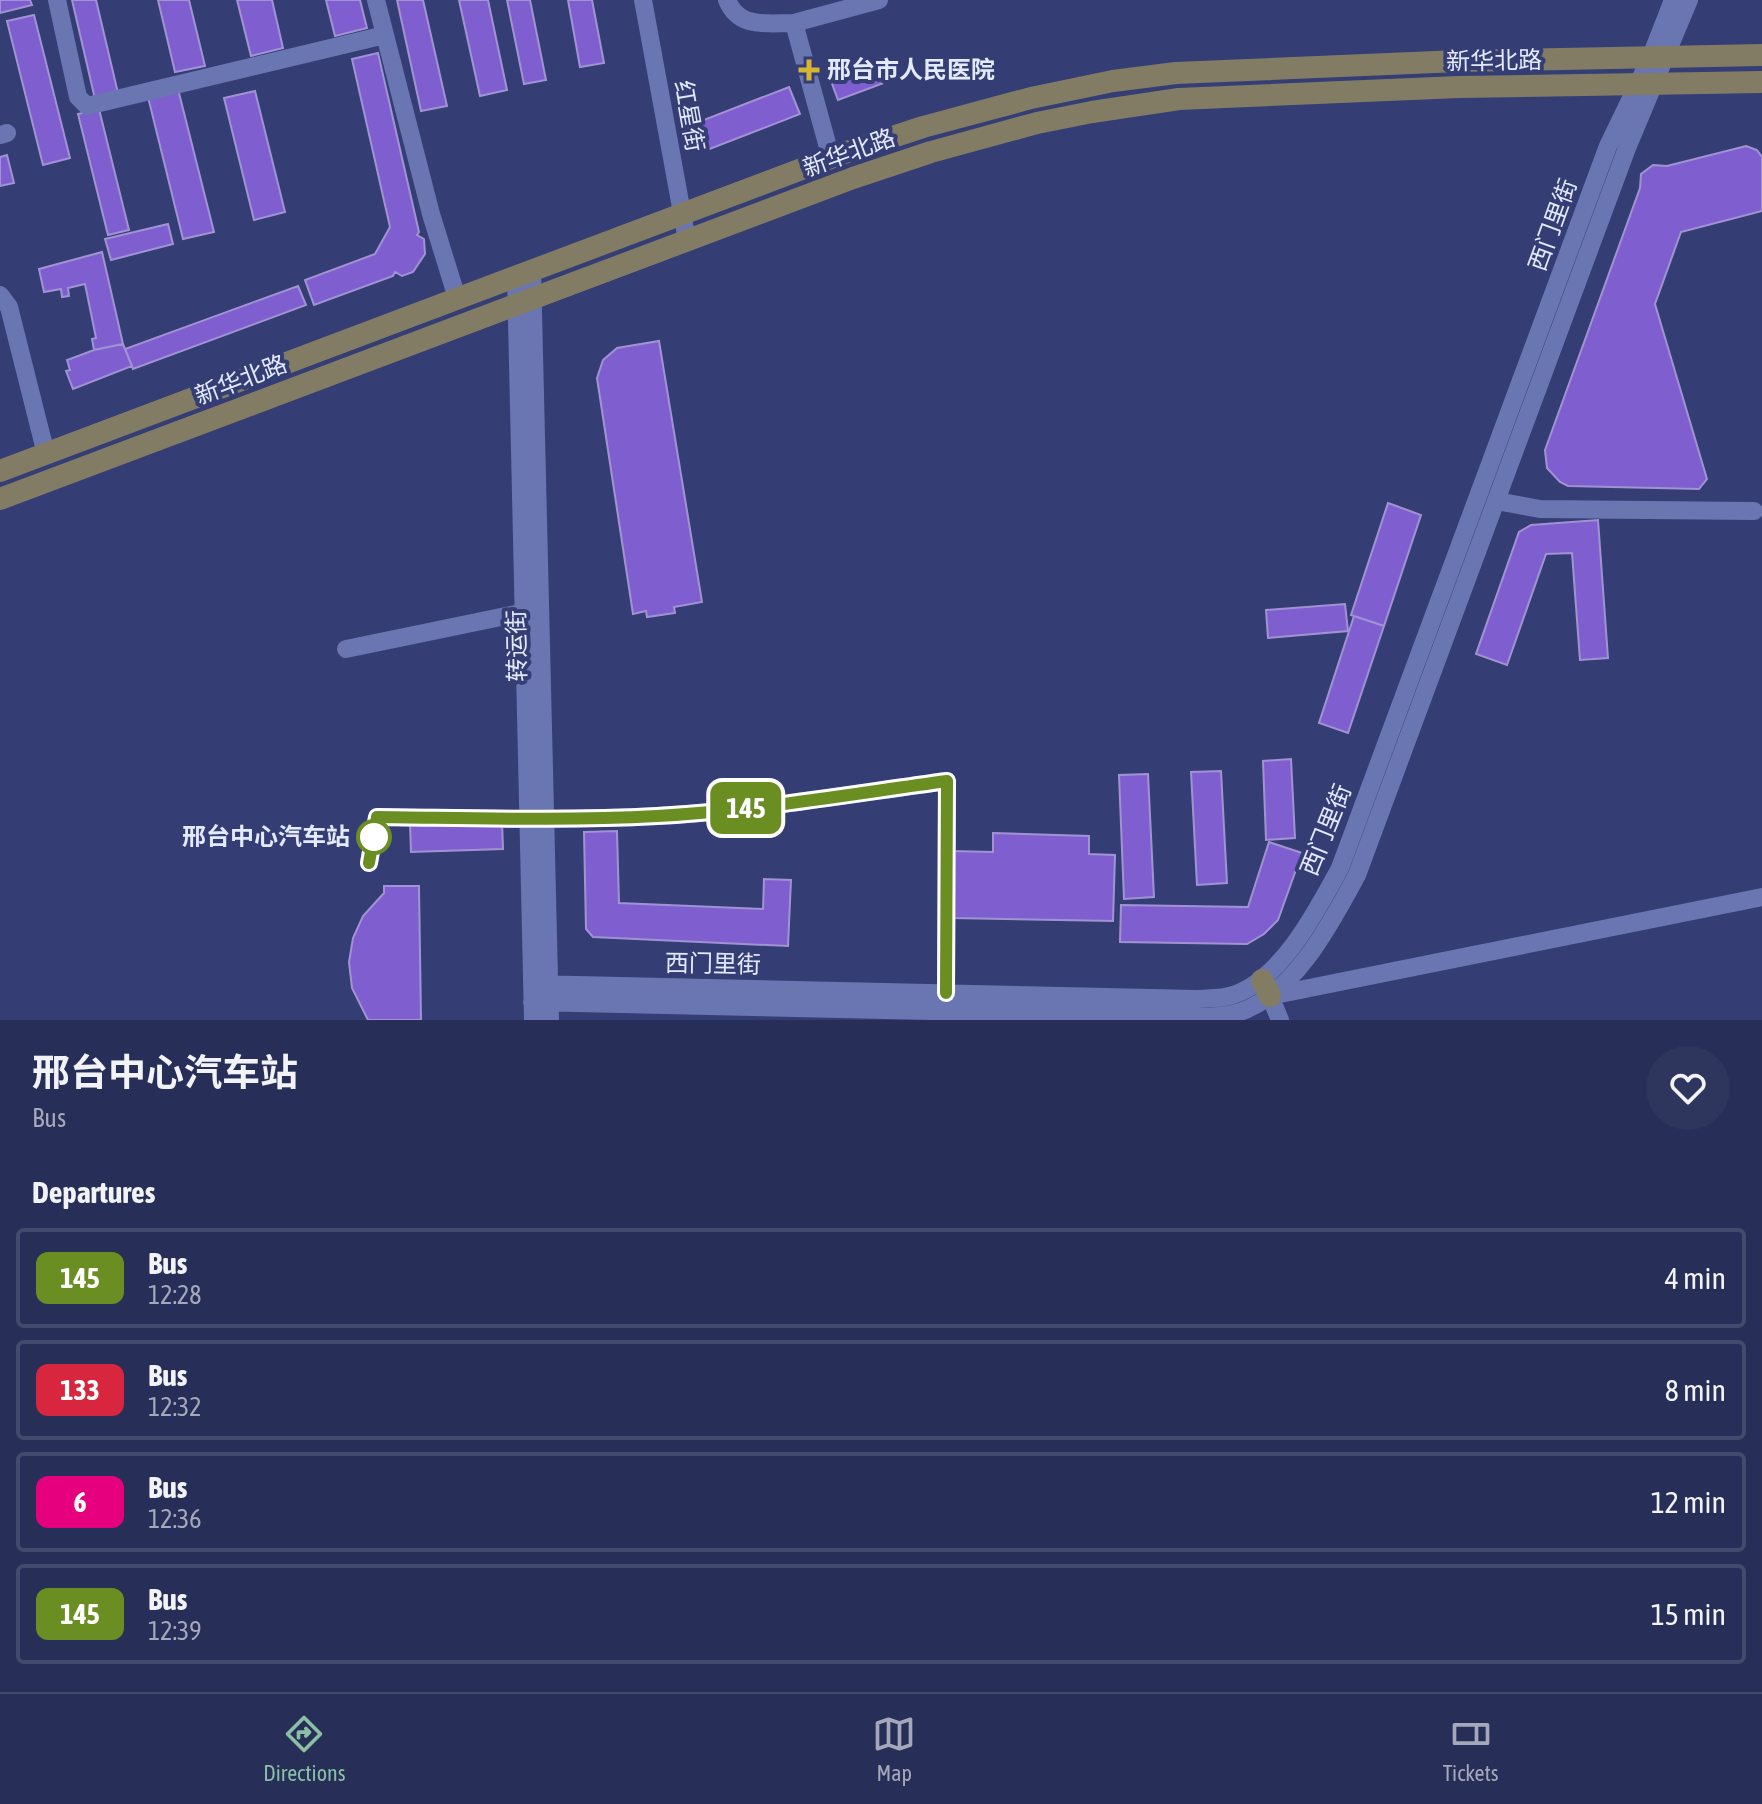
<!DOCTYPE html>
<html lang="en">
<head>
<meta charset="utf-8">
<style>
	body { margin:0; font-family:"Asap Condensed","Noto Sans SC",sans-serif; background:#2f365d; color:#f1f3f6; height:100vh; display:flex; flex-direction:column; font-size:30px; white-space:nowrap }
	* { box-sizing:border-box; margin:0 }
	p { font-size:26px; color:#a4a8ba }
	.icon { flex:none; width:44px; height:44px; fill:none; stroke:currentColor; stroke-width:2; stroke-linecap:round; stroke-linejoin:round }
	.map { position:relative; height:1020px; overflow:hidden }
	.details { display:flex; flex-direction:column; background:#272e57; flex:1 }
	.details>* { flex:none }
	.badge { padding:0 16px; border-radius:12px; font-size:28px; line-height:52px }
	.map>.badge { position:absolute; translate:-50% -50%; box-shadow:0 0 0 4px #fff }
	h2 { padding:0 32px; font-size:30px; line-height:72px }
	.round { display:grid; place-items:center; flex:none; width:84px; height:84px; border-radius:42px; background:#2f365d }
	.head { display:flex; align-items:center; justify-content:space-between; height:136px; padding:0 32px }
	h1 { font-size:38px; font-weight:700; line-height:60px }
	ul { padding:0; list-style:none }
	li { display:flex; align-items:center; gap:24px; height:100px; margin:0 16px 12px; padding:0 16px; border:4px solid #434a6d; border-radius:8px }
	li div { flex:1 }
	li b { display:block; font-size:30px }
	li em { font-style:normal }
	li .badge { min-width:88px; font-weight:700; text-align:center }
	.tabs { display:flex; justify-content:space-around; align-items:center; height:112px; border-top:2px solid #434a6d; background:#272e57; font-size:22px; color:#a4a8ba }
	.tabs a { display:grid; justify-items:center; gap:4px }
	.tabs .current { color:#8abfa5 }
	.map>svg:first-child { display:block }
	.building { fill:#7f5fd0; stroke:#a193d3; stroke-width:2 }
	.lines { fill:none; stroke-linecap:round; stroke-linejoin:round }
	.minor { stroke:#6976b2; stroke-width:18 }
	.major { stroke:#837c65; stroke-width:22 }
	.line-casing { stroke:#fff; stroke-width:18 }
	.line { stroke:#6b8e23; stroke-width:12 }
	.poi-dot { fill:#d6b534; stroke:#343e74; stroke-width:3 }
	.stop-dot { fill:#fff; stroke:#6b8e23; stroke-width:4 }
	.labels { text-anchor:middle; stroke-width:8; stroke-linejoin:round; paint-order:stroke }
	.street-label { font-size:24px; fill:#e4eafe; stroke:#343e74 }
	.poi-label { font-size:24px; font-weight:bold; fill:#e4eafe; stroke:#343e74; text-anchor:start }
	.stop-label { font-size:24px; font-weight:bold; fill:#e4eafe; stroke:#343e74; text-anchor:end }
</style>
</head>
<body>
<div class="map">
<svg width="1762" height="1020" viewBox="0 0 1762 1020">
	<rect width="100%" height="100%" fill="#343e74"/>
	<path class="building" d="M0,0H30L32,5L0,13Z
		M72,0H96L118,93L95,99Z
		M158,0H189L205,66L175,72Z
		M237,0H272L283,48L251,56Z
		M326,0H360L367,28L335,36Z
		M397,0H423L447,106L421,111Z
		M459,0H488L507,90L480,96Z
		M507,0H530L546,80L524,84Z
		M568,0H592L604,63L580,67Z
		M34,15L70,158L43,165L7,21Z
		M378,53L419,232L417,235L424,239L425,254L413,272L402,276L395,272L393,276L314,305L305,280L375,254L390,227L352,59Z
		M885,61L892,80L838,100L831,81Z
		M789,87L800,114L707,150L696,123Z
		M178,89L214,232L183,239L148,97Z
		M255,91L285,212L254,220L224,98Z
		M99,109L129,230L108,235L78,114Z
		M1746,146L1757,150L1762,157V211L1681,232L1655,304L1707,479L1699,489L1568,486L1560,482L1547,468L1545,450L1640,188L1641,174L1653,165L1667,166Z
		M7,155L14,183L0,186V157Z
		M168,224L173,244L111,260L105,239Z
		M102,252L123,344L94,350L92,339L96,338L85,284L68,288L69,296L62,297L61,289L44,292L39,269Z
		M298,286L306,305L133,369L125,349Z
		M659,341L702,602L674,607L675,613L647,617L646,611L633,614L597,378L603,360L617,348Z
		M123,344L132,366L73,389L66,371L70,370L67,360L94,350Z
		M1388,503L1421,515L1384,626L1351,615Z
		M1598,520L1608,658L1580,660L1572,553L1546,554L1507,665L1476,654L1519,532L1531,525Z
		M1345,604L1348,631L1268,638L1266,610Z
		M1354,616L1384,626L1348,733L1319,723Z
		M1291,759L1295,838L1266,840L1263,761Z
		M1221,771L1227,883L1197,885L1191,772Z
		M1148,774L1154,897L1124,899L1119,775Z
		M502,821L503,849L411,852L410,823Z
		M617,831L619,903L763,909L764,879L791,880L788,946L593,937L586,929L584,832Z
		M993,833L1089,836V854L1115,855L1113,921L951,918L952,851L993,852Z
		M1269,842L1302,853L1278,920L1264,934L1247,944L1120,942L1121,905L1248,907Z
		M384,886H419L421,1020H368L352,988L349,962L353,938L363,916L384,893Z"/>
	<g class="lines">
		<path class="minor" d="M57,0L78,97L87,106L385,35
			M376,0L431,214L457,298
			M643,0L687,240
			M727,0C739,29 766,23 794,23
			M0,135L7,133
			M831,158L794,23L879,0
			M532,270L550,1020
			M516,276L533,1020
			M0,295L9,307L46,454
			M1496,501L1540,509L1754,511
			M346,649L535,610
			M369,863L377,817C470,818 564,821 657,816C754,811 851,794 947,781L946,993
			M532,984L1196,999C1208,998 1222,999 1233,995C1282,979 1317,910 1340,868L1608,146L1650,59L1673,0
			M532,1002L1196,1017C1210,1017 1227,1017 1240,1012C1295,993 1331,923 1357,875L1627,148L1689,0
			M1280,1020L1270,996L1762,897"/>
		<path class="major" d="M0,471L844,153L923,127L1031,98L1113,81L1176,73L1459,61L1762,55
			M0,499L853,178L931,152L1037,123L1092,112L1179,99L1459,87L1762,82
			M1262,980L1270,996"/>
	</g>
	<g class="lines">
		<defs>
			<path id="line" d="M369,863L377,817C471,818 564,821 657,816C754,811 851,794 947,781L946,993"/>
		</defs>
		<use href="#line" class="line-casing"/>
		<use href="#line" class="line"/>
	</g>
	<path class="poi-dot" d="M805 58h8v8h8v8h-8v8h-8v-8h-8v-8h8z"/>
	<circle class="stop-dot" cx="374" cy="837" r="16"/>
	<g class="labels">
		<g class="street-label">
			<text transform="translate(1494 61) rotate(-1)" y="8">新华北路</text>
			<text transform="translate(689 116) rotate(80)" y="8">红星街</text>
			<text transform="translate(849 153) rotate(-20)" y="8">新华北路</text>
			<text transform="translate(1553 225) rotate(-70)" y="8">西门里街</text>
			<text transform="translate(241 380) rotate(-21)" y="8">新华北路</text>
			<text transform="translate(517 646) rotate(-91)" y="8">转运街</text>
			<text transform="translate(1326 830) rotate(-68)" y="8">西门里街</text>
			<text transform="translate(713 964) rotate(1)" y="8">西门里街</text>
		</g>
		<g class="poi-label">
			<text x="827" y="78">邢台市人民医院</text>
		</g>
		<g class="stop-label">
			<text x="350" y="845">邢台中心汽车站</text>
		</g>
	</g>
</svg>
<b class="badge" style="left:746px;top:808px;background:#6b8e23;color:#fff">145</b>
</div>
<section class="details">
<div class="head"><div><h1>邢台中心汽车站</h1><p>Bus</p></div><a class="round"><svg class="icon" aria-label="heart" viewBox="0 0 24 24"><path d="M12 20l-8-8c-3-5 5-10 8-4 3-6 11-1 8 4z"/></svg></a></div>
<h2>Departures</h2>
<ul>
<li><span class="badge" style="background:#6b8e23;color:#fff">145</span><div><b>Bus</b><p>12:28</p></div><em>4 min</em></li>
<li><span class="badge" style="background:#d7263d;color:#fff">133</span><div><b>Bus</b><p>12:32</p></div><em>8 min</em></li>
<li><span class="badge" style="background:#e6007e;color:#fff">6</span><div><b>Bus</b><p>12:36</p></div><em>12 min</em></li>
<li><span class="badge" style="background:#6b8e23;color:#fff">145</span><div><b>Bus</b><p>12:39</p></div><em>15 min</em></li>
</ul>
</section>
<nav class="tabs">
<a class="current"><svg class="icon" aria-label="directions" viewBox="0 0 24 24"><path d="M12 3l9 9-9 9-9-9zM9 14v-3h6M13 9l2 2-2 2"/></svg>Directions</a>
<a><svg class="icon" aria-label="map" viewBox="0 0 24 24"><path d="M3 6l6-2 6 2 6-2v14l-6 2-6-2-6 2zM9 4v14M15 6v14"/></svg>Map</a>
<a><svg class="icon" aria-label="tickets" viewBox="0 0 24 24"><path d="M3 7h18v10H3zM15 7v10"/></svg>Tickets</a>
</nav>
</body>
</html>
